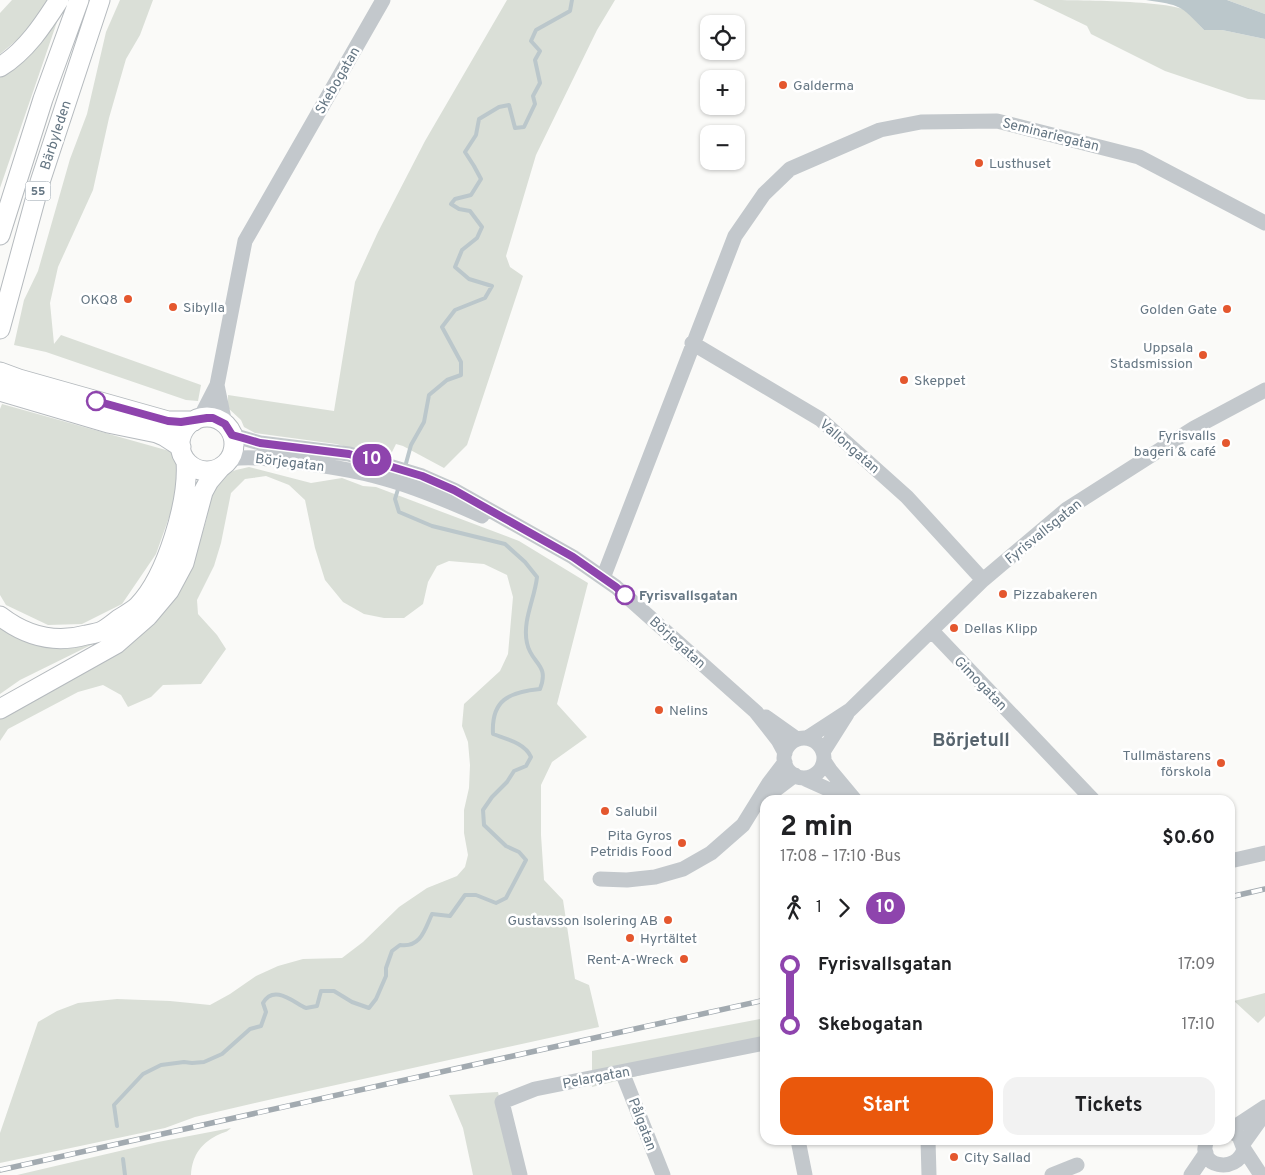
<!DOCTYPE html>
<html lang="en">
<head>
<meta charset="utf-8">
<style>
	body { margin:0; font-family:Overpass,sans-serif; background:#f2f2f2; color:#202124; height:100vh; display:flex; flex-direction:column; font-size:19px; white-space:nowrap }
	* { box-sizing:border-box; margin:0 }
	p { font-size:16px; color:#757577 }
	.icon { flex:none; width:28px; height:28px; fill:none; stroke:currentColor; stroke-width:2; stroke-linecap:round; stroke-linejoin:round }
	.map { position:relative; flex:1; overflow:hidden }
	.details { position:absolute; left:760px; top:795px; width:475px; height:350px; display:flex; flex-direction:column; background:#fff; border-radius:15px; box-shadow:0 1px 4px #0004 }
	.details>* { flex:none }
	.badge { padding:0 10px; border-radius:16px; font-size:18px; line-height:32px }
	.controls { position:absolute; left:700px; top:15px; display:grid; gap:10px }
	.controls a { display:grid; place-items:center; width:45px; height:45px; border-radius:10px; background:#fff; box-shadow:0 1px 4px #0004; font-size:25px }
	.map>.badge { position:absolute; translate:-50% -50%; box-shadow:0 0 0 2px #fff }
	.legs { display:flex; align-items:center; gap:8px; height:55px; padding:0 20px; font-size:16px }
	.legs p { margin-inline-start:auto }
	.summary { display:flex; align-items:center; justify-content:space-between; height:85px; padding:0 20px }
	h1 { font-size:28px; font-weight:700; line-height:38px }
	.primary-button { display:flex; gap:10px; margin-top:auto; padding:10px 20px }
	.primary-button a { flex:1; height:58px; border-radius:15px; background:#ea580c; color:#fff; font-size:20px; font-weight:700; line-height:58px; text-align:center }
	.primary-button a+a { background:#f2f2f2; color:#202124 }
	ul { padding:0 20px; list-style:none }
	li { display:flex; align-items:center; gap:18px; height:60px; font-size:19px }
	li i { display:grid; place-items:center; width:8px; height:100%; margin:0 6px; background:currentColor }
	li i::after { content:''; width:12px; height:12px; margin:-6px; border:4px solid; border-radius:50%; background:#fff }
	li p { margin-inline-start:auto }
	li:first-child i { background:linear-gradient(#0000 50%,currentColor 0) }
	li:last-child i { background:linear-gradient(currentColor 50%,#0000 0) }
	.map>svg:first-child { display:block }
	.green { fill:#dadfd7 }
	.water { fill:#bbc7cb }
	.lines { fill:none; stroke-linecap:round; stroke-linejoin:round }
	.stream { stroke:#bbc7cb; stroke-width:4 }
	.major-casing { stroke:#b5babe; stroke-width:21 }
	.minor { stroke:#c3c8cc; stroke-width:15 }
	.major { stroke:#fff; stroke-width:19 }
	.rail-casing { stroke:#a2aab0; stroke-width:5.5 }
	.rail { stroke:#fff; stroke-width:4; stroke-dasharray:11; stroke-linecap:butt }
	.line-1-casing { stroke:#fff; stroke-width:11 }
	.line-1 { stroke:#8e44ad; stroke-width:8 }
	.poi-dot { fill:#e4572e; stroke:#fff; stroke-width:2 }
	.stop-1-dot { fill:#fff; stroke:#8e44ad; stroke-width:2.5 }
	.labels { text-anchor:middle; stroke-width:5; stroke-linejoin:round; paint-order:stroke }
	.shield { fill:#fff; stroke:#939fa8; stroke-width:1 }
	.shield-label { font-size:12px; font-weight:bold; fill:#657683 }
	.street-label { font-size:14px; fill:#657683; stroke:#fff }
	.poi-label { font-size:14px; fill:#657683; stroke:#fff; text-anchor:start }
	.stop-label { font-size:14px; font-weight:bold; fill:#657683; stroke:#fff; text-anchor:start }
	.district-label { font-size:19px; font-weight:bold; fill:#57646e; stroke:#fff }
</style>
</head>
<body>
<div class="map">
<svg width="1265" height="1175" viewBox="0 0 1265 1175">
	<rect width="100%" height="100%" fill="#fafaf8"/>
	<path class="green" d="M12,0H48L24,34L0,54V13Z
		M120,0H153L140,35L126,59L109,118L93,190L58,267L50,303L54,344L61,335L201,385L198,401L186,400L46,352L14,345L24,300L38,271L70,159L87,114L106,32Z
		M507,0H615L597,30L536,155L506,256L510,267L523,276L467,445L444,468L403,446L396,444L389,458L336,444L255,433L244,427L241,420L228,408V395L334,411L355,282L378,232L425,141Z
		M1033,0C1064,0 1164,0 1185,10C1192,15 1198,24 1204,30H1222L1265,39V100L1248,99L1165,71L1091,34L1087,26Z
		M1227,0H1265V14Z
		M58,19L0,188V76L43,37Z
		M2,404L173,452L181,465L178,492L156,554L122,604L82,624L48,625L6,605L0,595V409Z
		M249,467L311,483L342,478L363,486L376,487L519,541L588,583L557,704L587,737L552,762L541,785V835L544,880L563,900L575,979L589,985L599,1027L277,1098L195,1117L165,1128L0,1163V1133L38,1022L57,1011L78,1003L117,999L170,1001L210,1005L230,994L256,976L278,966L303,959L342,958L363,942L399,907L427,888L457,876L465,867L468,855L464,833V810L469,788L470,765L468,742L462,726L464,704L500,671L508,654L513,597L507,575L484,564L449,561L437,566L428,582L423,604L404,618H384L364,614L343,602L325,580L315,548L305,500L289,485L266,476L245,479L231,493L221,543L214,566L197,600L198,614L217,635L226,649L201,684L163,685L151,697L128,707L121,695L103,685L78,692L8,729L0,741V717L116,650L194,560L206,521L213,486L218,477L236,470Z
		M0,623L45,644H93L20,680L0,694Z
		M1265,993V1016L1258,1023L1234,1001Z
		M765,1018V1045L592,1087V1051Z
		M498,1092L517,1175H473L463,1128L449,1095Z
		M231,1128C227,1132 225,1132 220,1134C202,1142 192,1155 191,1175H17L158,1142Z"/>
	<path class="water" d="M1146,0H1227L1265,14V39L1222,30H1204C1181,5 1180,5 1146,0Z"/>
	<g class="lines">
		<path class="stream" d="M405,467L411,445L424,422L429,395L447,380L461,375V362L442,327L455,310L485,298L492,286L469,279L455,267L462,250L477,238L482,227L470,211L459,209L451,204L455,199L471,195L481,179L474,166L465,152L476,135L479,119L499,107L509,105L515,128L524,127L535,104L533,96L540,83L535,60L540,51L531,41L536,30L570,11L572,0
			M117,1126L114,1105L143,1074L161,1065L184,1062L192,1063L204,1062L222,1054L250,1029L261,1026L266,1012L263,1003C274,984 293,1002 306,1008L317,1006L321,991H334L352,1002L369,1008L376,999L386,976V968L392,951L400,945C421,948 425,929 432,914L450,916L465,895H476L496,903L506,898L526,860L519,852L506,846L484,825L483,810L492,797L507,782L514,771L526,766L531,757C525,743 506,739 493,734C491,700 509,692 540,689C550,664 531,664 527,643C522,621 535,598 537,577L525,562L505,544L432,526L399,512L395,499L399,486
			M123,1159L125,1175"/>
		<defs>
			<path id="major" d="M0,67C26,51 43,25 59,0
				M0,235L43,99L79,0
				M0,329L40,182L100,0
				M0,372L19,379L168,421H194
				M0,391L108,423L157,433L164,436L181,447
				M180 444a27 27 0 1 1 54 0a27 27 0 1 1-54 0Z
				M0,616C26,636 54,644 86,635C92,634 99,633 104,630C109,627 114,623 119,619C125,615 133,611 138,606C167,576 189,501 186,461
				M0,709L116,644L148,616L169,591L184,563L203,492L209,481L221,467"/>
		</defs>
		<use href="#major" class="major-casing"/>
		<path class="minor" d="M692,343L820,419L907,497L983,580
			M217,385L225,424
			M200,418L217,385L245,241L383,0
			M232,435L260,443L349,454L422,476L454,490L573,557L616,587L756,712L778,740L785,753
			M230,459C251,456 271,459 291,462C323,465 355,470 386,479C418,488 451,502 482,516
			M603,578L735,236L764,194L790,169L880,130L921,122L997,121L1139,157L1265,223
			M932,631L1093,800
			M766,717L797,739
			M807,738L850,710L983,580L1067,509L1194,428L1265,390
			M784 758a20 20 0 1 1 40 0a20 20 0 1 1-40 0Z
			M823,752L847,714
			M824,761L830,770L855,800
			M803,778L832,791L844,800
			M762,800L795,775
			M1230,861L1265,853
			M600,879L627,880L655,877L683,869L711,853L743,825L769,783L785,762
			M622,1072L663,1175
			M1230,1130L1265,1107
			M1230,1131L1239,1136L1244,1149L1261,1175
			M798,1140L805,1175
			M928,1140L929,1175
			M1207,1140C1195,1167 1237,1175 1244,1149
			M1243,1144L1265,1113
			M520,1175L502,1102L535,1089L765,1043
			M1052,1175L1077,1165
			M1191,1175L1206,1153"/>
		<use href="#major" class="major"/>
		<defs>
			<path id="rail" d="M1230,897L1265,889
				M0,1170L765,1000"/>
		</defs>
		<use href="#rail" class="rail-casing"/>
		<use href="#rail" class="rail"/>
	</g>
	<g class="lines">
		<defs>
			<path id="line-1" d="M96,401L168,421L181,422L207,418H213L225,424L232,435L243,438L260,443L349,454L422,476L454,490L573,557L616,587L625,595"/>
		</defs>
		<use href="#line-1" class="line-1-casing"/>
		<use href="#line-1" class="line-1"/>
	</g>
	<g class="poi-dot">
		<circle cx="783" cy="85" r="5"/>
		<circle cx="979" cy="163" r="5"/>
		<circle cx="128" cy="299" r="5"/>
		<circle cx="173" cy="307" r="5"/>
		<circle cx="1227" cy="309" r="5"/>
		<circle cx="1203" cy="355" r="5"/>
		<circle cx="904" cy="380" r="5"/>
		<circle cx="1226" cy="443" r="5"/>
		<circle cx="1003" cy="594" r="5"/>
		<circle cx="954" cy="628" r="5"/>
		<circle cx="659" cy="710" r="5"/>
		<circle cx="1221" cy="763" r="5"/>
		<circle cx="605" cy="811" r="5"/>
		<circle cx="682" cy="843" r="5"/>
		<circle cx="668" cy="920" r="5"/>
		<circle cx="630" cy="938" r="5"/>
		<circle cx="684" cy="959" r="5"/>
		<circle cx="954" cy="1157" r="5"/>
	</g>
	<g class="stop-1-dot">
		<circle cx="96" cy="401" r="9"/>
		<circle cx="625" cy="595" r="9"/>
	</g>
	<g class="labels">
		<rect class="shield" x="25.5" y="181.5" width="25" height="19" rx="4"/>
		<g class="shield-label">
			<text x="38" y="195">55</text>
		</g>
		<g class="street-label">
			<text transform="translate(337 80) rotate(-60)" y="5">Skebogatan</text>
			<text transform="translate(1051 134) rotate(14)" y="5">Seminariegatan</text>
			<text transform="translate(55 135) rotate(-72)" y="5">Bärbyleden</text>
			<text transform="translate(850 446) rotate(41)" y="5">Vallongatan</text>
			<text transform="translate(290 462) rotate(7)" y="5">Börjegatan</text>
			<text transform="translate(1043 531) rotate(-39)" y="5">Fyrisvallsgatan</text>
			<text transform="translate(678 642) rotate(42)" y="5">Börjegatan</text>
			<text transform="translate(981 683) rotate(46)" y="5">Gimogatan</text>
			<text transform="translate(596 1077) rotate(-11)" y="5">Pelargatan</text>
			<text transform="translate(643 1124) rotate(69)" y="5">Pålgatan</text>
		</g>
		<g class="poi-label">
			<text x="793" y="90">Galderma</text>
			<text x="989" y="168">Lusthuset</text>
			<text x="118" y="304" text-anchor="end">OKQ8</text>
			<text x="183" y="312">Sibylla</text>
			<text x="1217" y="314" text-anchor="end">Golden Gate</text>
			<text x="1193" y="352" text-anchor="end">Uppsala<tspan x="1193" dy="16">Stadsmission</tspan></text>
			<text x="914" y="385">Skeppet</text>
			<text x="1216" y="440" text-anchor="end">Fyrisvalls<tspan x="1216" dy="16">bageri &amp; café</tspan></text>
			<text x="1013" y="599">Pizzabakeren</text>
			<text x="964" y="633">Dellas Klipp</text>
			<text x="669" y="715">Nelins</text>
			<text x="1211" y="760" text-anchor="end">Tullmästarens<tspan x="1211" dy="16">förskola</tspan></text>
			<text x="615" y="816">Salubil</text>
			<text x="672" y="840" text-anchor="end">Pita Gyros<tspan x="672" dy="16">Petridis Food</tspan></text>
			<text x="658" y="925" text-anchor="end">Gustavsson Isolering AB</text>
			<text x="640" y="943">Hyrtältet</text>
			<text x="674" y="964" text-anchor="end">Rent-A-Wreck</text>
			<text x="964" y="1162">City Sallad</text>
		</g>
		<g class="stop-label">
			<text x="639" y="600">Fyrisvallsgatan</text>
		</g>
		<g class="district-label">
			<text x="971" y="746">Börjetull</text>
		</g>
	</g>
</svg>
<div class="controls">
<a><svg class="icon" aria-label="locate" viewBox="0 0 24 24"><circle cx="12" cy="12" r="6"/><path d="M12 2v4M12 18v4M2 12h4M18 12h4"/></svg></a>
<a>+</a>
<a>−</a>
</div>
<b class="badge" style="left:372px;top:460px;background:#8e44ad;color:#fff">10</b>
<section class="details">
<div class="summary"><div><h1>2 min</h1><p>17:08 – 17:10 · Bus</p></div><b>$0.60</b></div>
<div class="legs"><svg class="icon" aria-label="walk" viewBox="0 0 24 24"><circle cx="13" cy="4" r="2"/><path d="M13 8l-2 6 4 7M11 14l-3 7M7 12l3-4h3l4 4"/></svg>1<svg class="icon" aria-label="forward" viewBox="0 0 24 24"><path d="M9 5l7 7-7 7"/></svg><b class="badge" style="background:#8e44ad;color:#fff">10</b></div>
<ul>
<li><i style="color:#8e44ad"></i><b>Fyrisvallsgatan</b><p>17:09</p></li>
<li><i style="color:#8e44ad"></i><b>Skebogatan</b><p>17:10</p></li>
</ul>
<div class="primary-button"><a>Start</a><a>Tickets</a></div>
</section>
</div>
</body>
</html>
